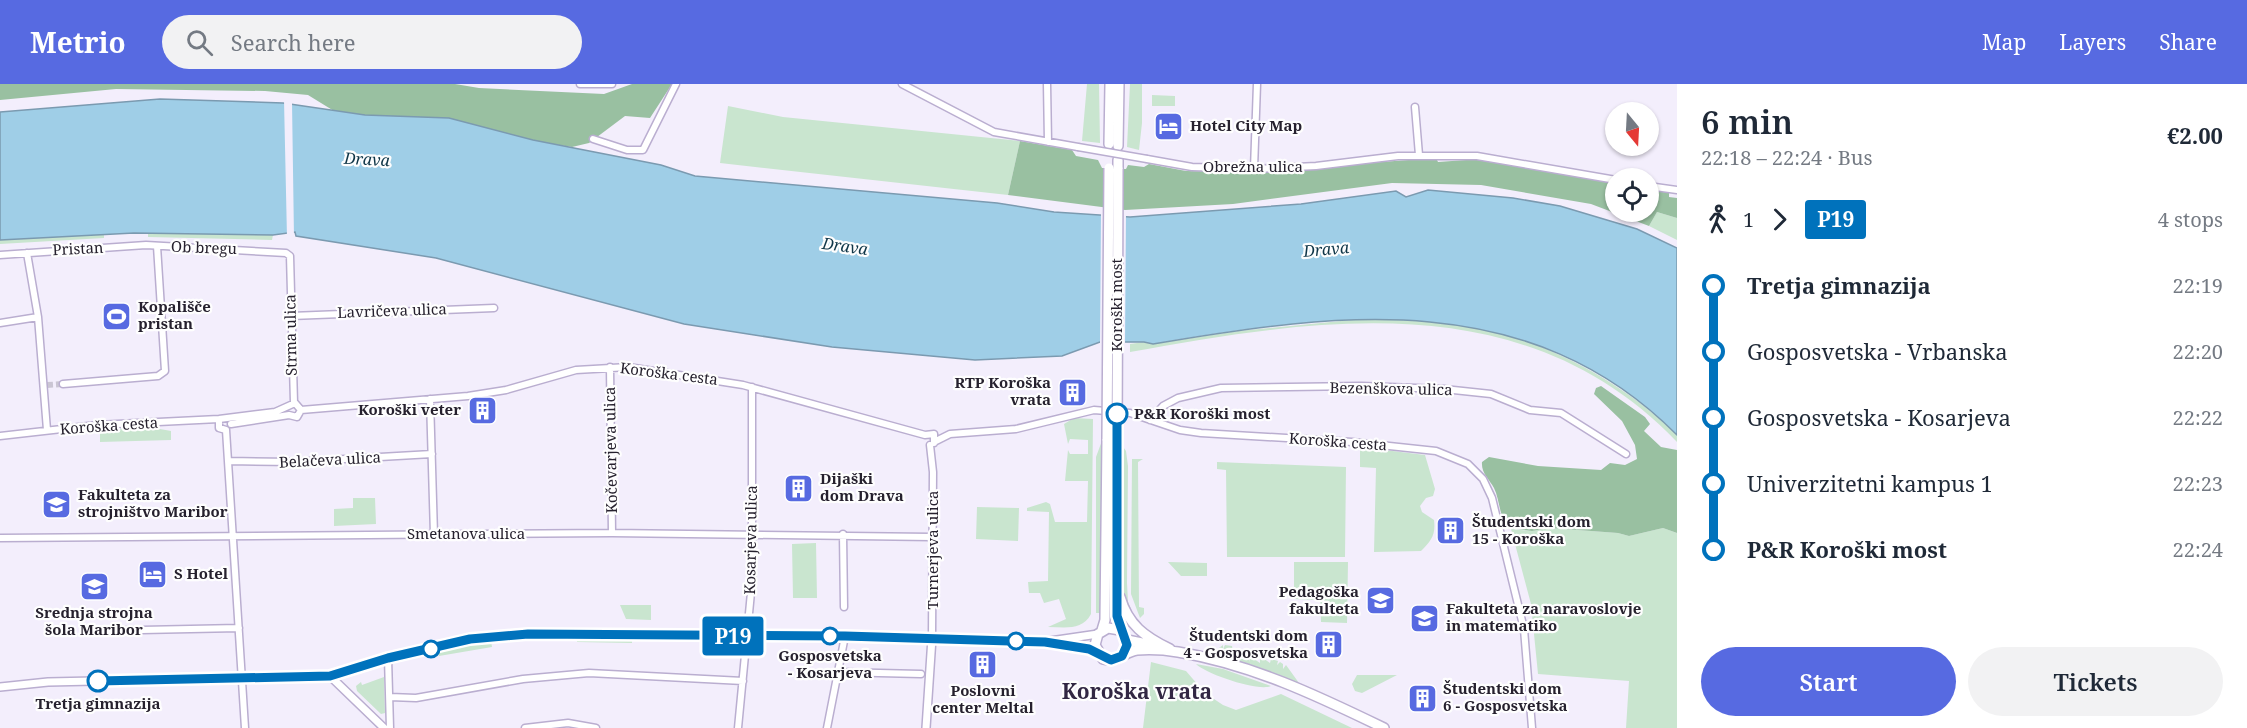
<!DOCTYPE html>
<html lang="en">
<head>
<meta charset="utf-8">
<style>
	body { margin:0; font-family:"Noto Serif",serif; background:#f2f2f3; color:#1f2937; height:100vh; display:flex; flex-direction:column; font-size:22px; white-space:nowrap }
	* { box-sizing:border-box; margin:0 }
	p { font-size:20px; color:#747a83 }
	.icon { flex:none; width:33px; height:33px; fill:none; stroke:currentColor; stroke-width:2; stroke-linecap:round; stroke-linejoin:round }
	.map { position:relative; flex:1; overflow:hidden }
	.side { display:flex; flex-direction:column; background:#fff; width:570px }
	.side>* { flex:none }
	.badge { padding:0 12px; border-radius:4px; font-size:21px; line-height:39px }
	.needle { width:39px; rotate:162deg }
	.buttons { position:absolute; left:1605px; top:18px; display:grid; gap:12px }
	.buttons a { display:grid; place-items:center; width:54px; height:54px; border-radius:50%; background:#fff; box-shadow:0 2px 4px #0004; font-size:30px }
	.map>.badge { position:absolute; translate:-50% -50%; box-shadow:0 0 0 3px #fff }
	.legs { display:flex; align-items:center; gap:9px; height:66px; padding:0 24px; font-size:20px }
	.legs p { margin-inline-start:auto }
	.overview { display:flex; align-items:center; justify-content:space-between; height:102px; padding:0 24px }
	h1 { font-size:33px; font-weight:600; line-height:45px }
	.action { display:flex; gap:12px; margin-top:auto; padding:12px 24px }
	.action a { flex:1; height:69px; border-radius:36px; background:#576ae1; color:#fff; font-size:24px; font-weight:600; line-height:69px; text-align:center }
	.action a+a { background:#f2f2f3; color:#1f2937 }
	ul { padding:0 24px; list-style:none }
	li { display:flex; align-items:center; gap:21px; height:66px; font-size:22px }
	li i { display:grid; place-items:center; width:9px; height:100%; margin:0 8px; background:currentColor }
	li i::after { content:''; width:15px; height:15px; margin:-8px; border:4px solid; border-radius:50%; background:#fff }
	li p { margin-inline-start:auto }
	li:first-child i { background:linear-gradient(#0000 50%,currentColor 0) }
	li:last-child i { background:linear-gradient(currentColor 50%,#0000 0) }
	header { display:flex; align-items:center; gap:36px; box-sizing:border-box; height:84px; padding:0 30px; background:#576ae1; color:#fff }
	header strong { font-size:28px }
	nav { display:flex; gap:33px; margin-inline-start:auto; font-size:21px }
	.search { width:420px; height:54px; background:#f2f2f3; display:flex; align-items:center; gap:15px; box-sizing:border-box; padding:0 21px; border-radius:33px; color:#747a83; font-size:22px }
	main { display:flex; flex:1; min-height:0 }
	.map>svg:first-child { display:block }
	.green { fill:#c9e5cf }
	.forest { fill:#99c0a1 }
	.water { fill:#9fcee7; stroke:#7b9ab0; stroke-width:1.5 }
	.pier { fill:#f3eefc }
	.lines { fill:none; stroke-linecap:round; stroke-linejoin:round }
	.minor-tunnel { stroke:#cac5d3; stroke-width:6; stroke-dasharray:6 3; stroke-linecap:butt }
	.minor-casing { stroke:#baaed0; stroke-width:9 }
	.tertiary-casing { stroke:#baaed0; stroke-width:10 }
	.primary-casing { stroke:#baaed0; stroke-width:12 }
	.minor { stroke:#fff; stroke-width:6 }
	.tertiary { stroke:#fff; stroke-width:7 }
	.primary { stroke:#fff; stroke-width:9 }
	.minor-bridge-casing { stroke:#baaed0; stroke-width:9; stroke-linecap:butt }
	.primary-bridge-casing { stroke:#baaed0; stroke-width:12; stroke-linecap:butt }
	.minor-bridge { stroke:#fff; stroke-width:6 }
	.primary-bridge { stroke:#fff; stroke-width:9 }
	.line-1-casing { stroke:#fff; stroke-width:14 }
	.line-1 { stroke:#0072bc; stroke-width:9 }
	.stop-1-dot { fill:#fff; stroke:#0072bc; stroke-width:3 }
	.labels { text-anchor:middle; stroke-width:4.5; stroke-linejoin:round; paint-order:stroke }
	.poi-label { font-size:15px; font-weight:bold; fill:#26212e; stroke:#fefefe; text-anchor:start }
	.street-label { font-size:15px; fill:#26212e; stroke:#fefefe }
	.stop-label { font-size:15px; font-weight:bold; fill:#26212e; stroke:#fefefe }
	.water-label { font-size:16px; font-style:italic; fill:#0f3648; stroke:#fefefe }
	.district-label { font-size:21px; font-weight:bold; fill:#322743; stroke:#fefefe }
</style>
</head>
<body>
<header>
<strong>Metrio</strong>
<div class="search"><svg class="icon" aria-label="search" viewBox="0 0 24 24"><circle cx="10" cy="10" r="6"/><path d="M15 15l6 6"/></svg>Search here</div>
<nav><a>Map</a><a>Layers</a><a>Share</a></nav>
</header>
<main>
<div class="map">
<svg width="1677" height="644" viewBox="0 0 1677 644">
	<rect width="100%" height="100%" fill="#f3eefc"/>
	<path class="green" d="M1087,0H1099L1100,59L1082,57Z
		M1130,0H1142V39L1139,66L1127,63Z
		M1152,11L1175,12V22H1152Z
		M728,22L783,33L1020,57L1008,111L720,79Z
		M1657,128L1677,134V156L1649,142Z
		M148,149L273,151L272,156L148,153Z
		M104,150V154L0,160V156Z
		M1351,236C1380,235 1409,234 1438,237C1524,246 1608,287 1671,345L1677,351V358C1527,201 1323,233 1130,268V260L1144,258L1153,260L1238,247Z
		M1074,334L1093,335L1091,530C1082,547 1065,543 1048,543L1066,535L1059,515L1044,519L1040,509H1029L1028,498L1048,497L1049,428L1027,427V424L1046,418L1050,420L1055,438H1087L1088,397H1065L1068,366L1070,370H1088V356L1070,355L1068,360L1064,340Z
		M149,343L171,347V356L100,358V346Z
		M1103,354L1102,529H1096V373Z
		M1121,360L1126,367L1128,382L1127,499L1128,518L1135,535L1133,538L1122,511Z
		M1360,363L1425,371L1435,405L1433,412L1426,414L1420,422L1422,428L1434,436C1436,451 1431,457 1421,467L1374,468L1376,384L1360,383Z
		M1132,375H1143L1138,378L1139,523L1144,524V530L1140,534L1131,510Z
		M1217,378L1346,383L1345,473H1227L1226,386L1217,385Z
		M353,414H375L376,440L334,442V425L353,424Z
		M977,423L1019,424L1018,457L976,455Z
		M1551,444L1618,449L1629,452L1663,444L1677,449V644H1626L1629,597L1538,590L1531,520L1511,445L1532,447Z
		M816,459L817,514H793L792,460Z
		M1168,478L1207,479V492H1181Z
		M1294,478H1348L1347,539L1321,538L1320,505L1316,506V516L1294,515Z
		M620,521H651V536L626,535Z
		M577,553H632V559L577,558Z
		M491,557L492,563L439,572L438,569L451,564Z
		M1223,561V565L1225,561L1232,562L1233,567L1235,564L1239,566L1238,571L1250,572L1249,578L1251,573L1260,579V572L1270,579L1271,575L1278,577L1277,581L1280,578L1283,580V585L1286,581L1299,599L1211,570Z
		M1151,578L1186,587L1205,609L1223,621L1236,626L1281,610L1352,644H1143Z
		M1196,580L1223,585L1271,602C1259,608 1206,590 1196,580Z
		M1357,591H1397L1362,609L1355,607L1352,600Z
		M384,593L385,629L381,630L357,607L356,602L361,598L362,601Z"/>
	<path class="forest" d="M0,0H455L479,4L604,10L632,0H672L650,34L625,32L589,59L572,63L334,27L308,11L265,7L116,5L0,16Z
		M1020,57L1072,66L1076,72L1098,76L1102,84L1126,85L1128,81L1144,83L1149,80L1186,87L1243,88L1436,74L1438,78L1480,75L1615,98L1616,128H1648L1649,104L1669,108V113L1677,114V134L1657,128L1649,142L1591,120L1481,101L1392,99L1233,120L1125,126L1008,111Z
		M1601,302L1645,333L1650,340L1644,347L1661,363L1677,366V449L1663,444L1629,452L1618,449L1551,444L1532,447L1509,444C1499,434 1500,416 1494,404C1489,395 1481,389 1482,378L1489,373L1538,382L1601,386L1610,379L1625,381L1637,375L1635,361L1622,337L1594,310L1596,304Z"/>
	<path class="water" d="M160,15L283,19L365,31L449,34L533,56L661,81L695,92L997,119L1054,128L1130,133L1301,120L1396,107L1406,113L1428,106L1513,114L1560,122L1637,145L1677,164V351C1530,203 1339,228 1153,260L1144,258H1100L1062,272L975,276L832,263L684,240L436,174L296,152L295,148L273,151L134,149L0,156V28Z"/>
	<path class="pier" d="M284,16L292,18L294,154L292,151L287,154Z
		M1101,128L1126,129L1125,262L1100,261Z"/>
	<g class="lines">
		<path class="minor-tunnel" d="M47,301L63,300"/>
		<defs>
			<path id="minor" d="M580,0H612
				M902,0L994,48L1078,63
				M1047,0L1048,58
				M1415,23L1419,71
				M593,55L627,66H643L676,0
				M1147,75L1192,83L1254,85L1316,82L1398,72H1477L1616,96
				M1254,85L1257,0
				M1648,102L1677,106
				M27,169L38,233L47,346
				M0,171L146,161L286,169L290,172L294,319
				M291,232L494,224
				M0,239L38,233
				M610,283L612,449
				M63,300L158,292L165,287L157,162
				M430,315L434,451
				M301,326L468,312L506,306L576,286L628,283L743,301L925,351
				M219,335V344L226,346
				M1150,336L1163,322L1178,314L1221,304L1361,302L1444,305L1491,310L1530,326L1561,329L1626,370
				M226,346L245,644
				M925,351L934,350V359
				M0,352L97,341L219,335L275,328L295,319L301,326L297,333L289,331L231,340
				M936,357L950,350L1016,345L1094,326L1130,329L1180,346L1201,349L1352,358L1436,367L1468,380L1483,395L1492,414L1524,545L1532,644
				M930,361L933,388L932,554
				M229,377L293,378L432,370
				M843,450L844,523
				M0,454L612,449L932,453
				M93,547L239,544
				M388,574L390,644
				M837,588L921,590
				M390,613L416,614L523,595L589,589L743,597
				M525,644L568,639L596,644
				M738,644L752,498V303
				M827,644L845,552"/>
			<path id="tertiary" d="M1050,557L1098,550
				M330,592L384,644
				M0,603L48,598L330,592L388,574L470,555L528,550L952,554L1045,558L1096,567
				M926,644L932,554"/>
			<path id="primary" d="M1109,60L1110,0
				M1118,62L1119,0
				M1118,85V76
				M1117,357V532L1127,561L1122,572
				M1120,513C1128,541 1145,553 1170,565
				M1102,546L1105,536L1107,355
				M1120,546L1108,544L1098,550L1095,561L1103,575C1117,579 1124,568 1137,566C1150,565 1166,566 1178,568C1251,580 1318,612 1384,644
				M1127,556L1157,562"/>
		</defs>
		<use href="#minor" class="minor-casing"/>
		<use href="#tertiary" class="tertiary-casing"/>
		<use href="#primary" class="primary-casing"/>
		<use href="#minor" class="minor"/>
		<use href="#tertiary" class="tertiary"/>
		<use href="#primary" class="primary"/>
		<defs>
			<path id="minor-bridge" d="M1078,63L1147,75"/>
			<path id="primary-bridge" d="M1107,355L1109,84
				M1117,357L1118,85"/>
		</defs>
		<use href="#minor-bridge" class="minor-bridge-casing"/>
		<use href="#primary-bridge" class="primary-bridge-casing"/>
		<use href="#minor-bridge" class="minor-bridge"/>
		<use href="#primary-bridge" class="primary-bridge"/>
	</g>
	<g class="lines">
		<defs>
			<path id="line-1" d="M98,597L330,592L388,574L470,555L528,550L845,552L1045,558L1089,565L1111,576L1122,572L1127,561L1117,532V330"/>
		</defs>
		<use href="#line-1" class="line-1-casing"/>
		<use href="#line-1" class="line-1"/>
	</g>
	<defs>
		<symbol id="hotel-square" viewBox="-11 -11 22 22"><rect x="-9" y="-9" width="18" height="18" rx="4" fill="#576ae1" stroke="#fefefe"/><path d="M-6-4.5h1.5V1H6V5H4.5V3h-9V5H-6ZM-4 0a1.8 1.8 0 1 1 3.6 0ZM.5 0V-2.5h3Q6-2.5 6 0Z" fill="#fff"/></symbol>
		<symbol id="stadium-square" viewBox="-11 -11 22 22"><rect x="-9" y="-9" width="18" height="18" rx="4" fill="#576ae1" stroke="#fefefe"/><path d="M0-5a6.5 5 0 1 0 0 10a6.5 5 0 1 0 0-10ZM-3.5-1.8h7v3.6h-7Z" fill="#fff"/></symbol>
		<symbol id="building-square" viewBox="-11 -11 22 22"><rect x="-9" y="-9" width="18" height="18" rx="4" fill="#576ae1" stroke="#fefefe"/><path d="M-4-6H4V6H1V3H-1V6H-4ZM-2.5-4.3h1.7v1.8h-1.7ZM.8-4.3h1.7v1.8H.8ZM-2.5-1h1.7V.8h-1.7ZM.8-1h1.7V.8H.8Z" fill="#fff"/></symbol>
		<symbol id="university-square" viewBox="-11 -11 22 22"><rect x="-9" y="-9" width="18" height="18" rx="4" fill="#576ae1" stroke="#fefefe"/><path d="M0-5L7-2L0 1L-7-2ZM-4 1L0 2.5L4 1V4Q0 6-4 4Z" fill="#fff"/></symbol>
		<symbol id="school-square" viewBox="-11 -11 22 22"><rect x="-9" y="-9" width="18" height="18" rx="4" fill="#576ae1" stroke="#fefefe"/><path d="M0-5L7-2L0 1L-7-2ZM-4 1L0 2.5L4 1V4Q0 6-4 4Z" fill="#fff"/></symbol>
	</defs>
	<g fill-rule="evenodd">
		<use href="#hotel-square" x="1152" y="26" width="33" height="33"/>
		<use href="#stadium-square" x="100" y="216" width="33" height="33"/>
		<use href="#building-square" x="1056" y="292" width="33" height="33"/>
		<use href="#building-square" x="466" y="310" width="33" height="33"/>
		<use href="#building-square" x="782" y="388" width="33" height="33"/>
		<use href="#university-square" x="40" y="404" width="33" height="33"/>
		<use href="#building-square" x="1434" y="430" width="33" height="33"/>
		<use href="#hotel-square" x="136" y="474" width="33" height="33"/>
		<use href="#school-square" x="78" y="486" width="33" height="33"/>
		<use href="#university-square" x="1364" y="500" width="33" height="33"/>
		<use href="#university-square" x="1408" y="518" width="33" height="33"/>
		<use href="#building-square" x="1312" y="544" width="33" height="33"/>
		<use href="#building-square" x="966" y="564" width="33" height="33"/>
		<use href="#building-square" x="1406" y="598" width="33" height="33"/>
	</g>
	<g class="stop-1-dot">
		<circle cx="1117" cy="330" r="10"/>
		<circle cx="830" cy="552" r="8"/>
		<circle cx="1016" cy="557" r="8"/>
		<circle cx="431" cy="565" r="8"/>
		<circle cx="98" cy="597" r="10"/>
	</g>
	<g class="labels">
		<g class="poi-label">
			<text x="1190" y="47">Hotel City Map</text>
			<text x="138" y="228">Kopališče<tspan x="138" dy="17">pristan</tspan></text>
			<text x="1051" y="304" text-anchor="end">RTP Koroška<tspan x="1051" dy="17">vrata</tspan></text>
			<text x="461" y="331" text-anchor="end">Koroški veter</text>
			<text x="820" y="400">Dijaški<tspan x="820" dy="17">dom Drava</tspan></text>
			<text x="78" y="416">Fakulteta za<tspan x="78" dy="17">strojništvo Maribor</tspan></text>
			<text x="1472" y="443">Študentski dom<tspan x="1472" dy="17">15 - Koroška</tspan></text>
			<text x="174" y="495">S Hotel</text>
			<text x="1359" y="513" text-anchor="end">Pedagoška<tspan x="1359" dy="17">fakulteta</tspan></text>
			<text x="1446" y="530">Fakulteta za naravoslovje<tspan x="1446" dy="17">in matematiko</tspan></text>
			<text x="94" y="534" text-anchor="middle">Srednja strojna<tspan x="94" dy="17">šola Maribor</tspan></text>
			<text x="1308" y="557" text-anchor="end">Študentski dom<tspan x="1308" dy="17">4 - Gosposvetska</tspan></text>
			<text x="1443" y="610">Študentski dom<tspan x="1443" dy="17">6 - Gosposvetska</tspan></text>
			<text x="983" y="612" text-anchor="middle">Poslovni<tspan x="983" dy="17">center Meltal</tspan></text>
		</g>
		<g class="street-label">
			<text x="1253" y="88">Obrežna ulica</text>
			<text transform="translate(204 164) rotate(2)" y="5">Ob bregu</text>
			<text transform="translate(78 165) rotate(-3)" y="5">Pristan</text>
			<text transform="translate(1117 221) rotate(-90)" y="5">Koroški most</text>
			<text transform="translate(392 227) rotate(-2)" y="5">Lavričeva ulica</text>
			<text transform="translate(291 251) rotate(-91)" y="5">Strma ulica</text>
			<text transform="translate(669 290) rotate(7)" y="5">Koroška cesta</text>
			<text transform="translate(1391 305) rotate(1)" y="5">Bezenškova ulica</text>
			<text transform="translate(109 342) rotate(-4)" y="5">Koroška cesta</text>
			<text transform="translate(1338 358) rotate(4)" y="5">Koroška cesta</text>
			<text transform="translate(611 366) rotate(-91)" y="5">Kočevarjeva ulica</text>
			<text transform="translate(330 376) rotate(-3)" y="5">Belačeva ulica</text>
			<text x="466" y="455">Smetanova ulica</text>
			<text transform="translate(751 456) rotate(-89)" y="5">Kosarjeva ulica</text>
			<text transform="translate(933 466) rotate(-90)" y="5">Turnerjeva ulica</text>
		</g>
		<g class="stop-label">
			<text x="1134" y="335" text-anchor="start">P&amp;R Koroški most</text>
			<text x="830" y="577">Gosposvetska<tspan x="830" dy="17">- Kosarjeva</tspan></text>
			<text x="98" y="625">Tretja gimnazija</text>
		</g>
		<g class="water-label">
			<text transform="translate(367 75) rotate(3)" y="6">Drava</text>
			<text transform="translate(845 162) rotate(8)" y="6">Drava</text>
			<text transform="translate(1326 165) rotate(-5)" y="6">Drava</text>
		</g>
		<g class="district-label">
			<text x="1137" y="615">Koroška vrata</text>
		</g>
	</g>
</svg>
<div class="buttons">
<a><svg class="needle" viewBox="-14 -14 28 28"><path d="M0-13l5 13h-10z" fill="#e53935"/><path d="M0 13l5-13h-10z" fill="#747a83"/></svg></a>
<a><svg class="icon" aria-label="locate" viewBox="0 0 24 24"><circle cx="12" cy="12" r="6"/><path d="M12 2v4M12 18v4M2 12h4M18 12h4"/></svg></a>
</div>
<b class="badge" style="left:733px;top:552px;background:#0072bc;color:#fff">P19</b>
</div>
<section class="side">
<div class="overview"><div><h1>6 min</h1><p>22:18 – 22:24 · Bus</p></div><b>€2.00</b></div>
<div class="legs"><svg class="icon" aria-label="walk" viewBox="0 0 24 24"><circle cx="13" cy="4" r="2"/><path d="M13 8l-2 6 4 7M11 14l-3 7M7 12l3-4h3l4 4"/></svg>1<svg class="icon" aria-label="forward" viewBox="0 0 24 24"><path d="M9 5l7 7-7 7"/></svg><b class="badge" style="background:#0072bc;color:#fff">P19</b><p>4 stops</p></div>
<ul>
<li><i style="color:#0072bc"></i><b>Tretja gimnazija</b><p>22:19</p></li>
<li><i style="color:#0072bc"></i><span>Gosposvetska - Vrbanska</span><p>22:20</p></li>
<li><i style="color:#0072bc"></i><span>Gosposvetska - Kosarjeva</span><p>22:22</p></li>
<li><i style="color:#0072bc"></i><span>Univerzitetni kampus 1</span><p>22:23</p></li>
<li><i style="color:#0072bc"></i><b>P&amp;R Koroški most</b><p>22:24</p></li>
</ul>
<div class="action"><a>Start</a><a>Tickets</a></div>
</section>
</main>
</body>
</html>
